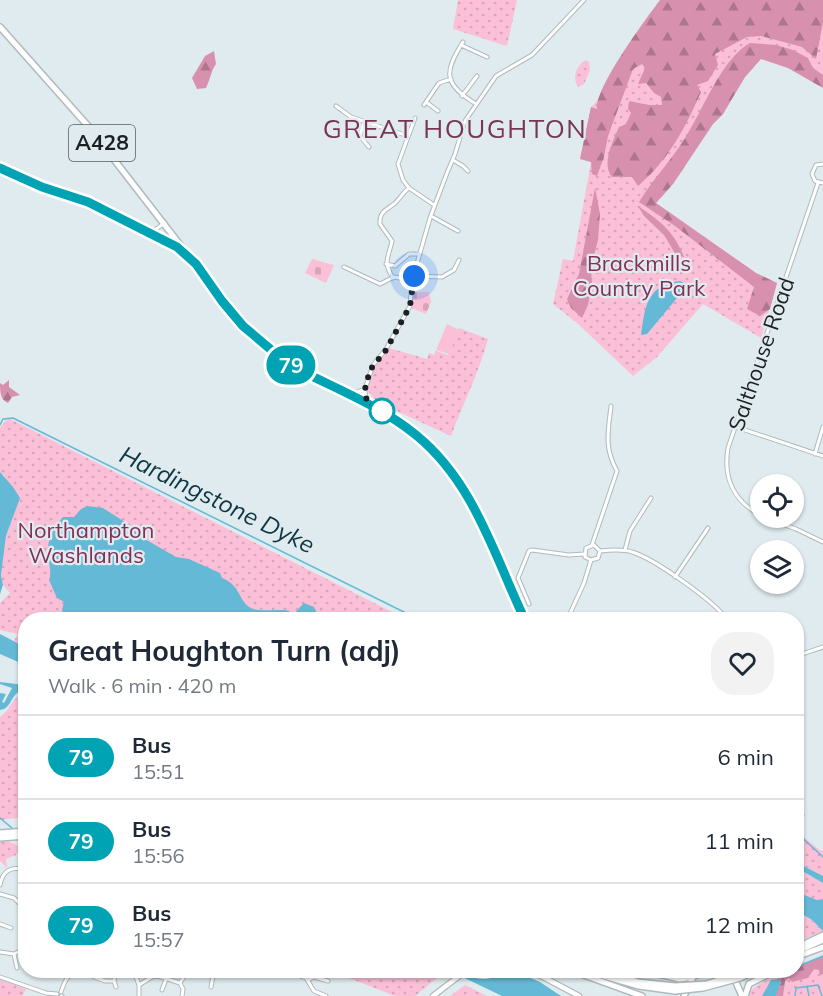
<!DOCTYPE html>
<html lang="en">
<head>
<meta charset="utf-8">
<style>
	body { margin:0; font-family:Mulish,sans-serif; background:#f2f2f3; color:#1f2937; height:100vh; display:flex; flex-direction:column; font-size:22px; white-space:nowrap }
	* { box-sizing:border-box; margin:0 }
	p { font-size:20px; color:#747a83 }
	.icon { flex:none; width:33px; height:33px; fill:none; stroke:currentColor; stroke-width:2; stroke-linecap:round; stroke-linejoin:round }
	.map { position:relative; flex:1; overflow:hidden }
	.panel { position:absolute; left:18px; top:612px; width:786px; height:366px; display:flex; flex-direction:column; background:#fff; border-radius:24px; box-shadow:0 2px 4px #0004 }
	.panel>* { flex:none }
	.badge { padding:0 12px; border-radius:20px; font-size:21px; line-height:39px }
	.fabs { position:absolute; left:750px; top:474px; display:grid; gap:12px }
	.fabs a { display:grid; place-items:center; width:54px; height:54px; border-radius:50%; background:#fff; box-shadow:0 2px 4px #0004; font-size:30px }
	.you { position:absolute; width:30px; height:30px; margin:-15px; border:4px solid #fff; border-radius:50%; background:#1a73e8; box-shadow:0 0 0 9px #1a73e833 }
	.map>.badge { position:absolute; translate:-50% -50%; box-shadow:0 0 0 3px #fff }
	.round { display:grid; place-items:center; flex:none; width:63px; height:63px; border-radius:24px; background:#f2f2f3 }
	.overview { display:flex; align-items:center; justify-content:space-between; height:102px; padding:0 30px }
	h1 { font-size:28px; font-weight:700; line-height:45px }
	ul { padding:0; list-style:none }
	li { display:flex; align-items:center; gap:18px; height:84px; padding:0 30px; border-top:2px solid #e0e1e3 }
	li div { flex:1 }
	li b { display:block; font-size:22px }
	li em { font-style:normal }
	li .badge { min-width:66px; font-weight:700; text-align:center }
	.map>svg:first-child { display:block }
	.green { fill:url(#green-dots) }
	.forest { fill:url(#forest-firs) }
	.cemetery { fill:url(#cemetery-stones) }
	.pitch { fill:#fbc0d7 }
	.water { fill:#64bad6 }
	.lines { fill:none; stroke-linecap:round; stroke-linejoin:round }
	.stream { stroke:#64bad6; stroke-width:1.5 }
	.minor-casing { stroke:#afbabe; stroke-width:5 }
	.major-casing { stroke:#afbabe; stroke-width:7 }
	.highway-casing { stroke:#afbabe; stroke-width:8 }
	.minor { stroke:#fff; stroke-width:3 }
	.major { stroke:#fff; stroke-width:4.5 }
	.highway { stroke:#fff; stroke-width:5 }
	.highway-bridge-casing { stroke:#afbabe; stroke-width:8; stroke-linecap:butt }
	.highway-bridge { stroke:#fff; stroke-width:5 }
	.line-casing { stroke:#fff; stroke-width:14 }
	.line { stroke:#00a3b4; stroke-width:9 }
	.walk { stroke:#1c2022; stroke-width:6; stroke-dasharray:0 10.8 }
	.stop-dot { fill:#fff; stroke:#00a3b4; stroke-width:3 }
	.labels { text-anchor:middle; stroke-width:4.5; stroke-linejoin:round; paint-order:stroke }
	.shield { fill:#e0ebef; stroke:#575d60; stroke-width:1.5 }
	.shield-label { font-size:21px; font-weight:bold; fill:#1c2022 }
	.park-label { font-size:22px; fill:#833058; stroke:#e0ebef }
	.street-label { font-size:22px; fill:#1c2022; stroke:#e0ebef }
	.water-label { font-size:24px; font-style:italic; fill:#0e3743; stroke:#e0ebef }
	.quarter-label { font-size:26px; letter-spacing:1.5px; fill:#783654; stroke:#e0ebef }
</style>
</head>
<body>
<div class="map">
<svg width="823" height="996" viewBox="0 0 823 996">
	<defs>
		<pattern id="green-dots" width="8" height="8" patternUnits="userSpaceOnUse" patternTransform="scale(1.5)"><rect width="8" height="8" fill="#fbc0d7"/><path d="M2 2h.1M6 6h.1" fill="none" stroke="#d7a5b8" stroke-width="1.8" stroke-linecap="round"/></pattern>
		<pattern id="forest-firs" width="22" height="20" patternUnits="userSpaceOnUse" patternTransform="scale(1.5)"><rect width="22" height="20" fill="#d791ae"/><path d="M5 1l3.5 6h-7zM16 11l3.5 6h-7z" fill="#ae768d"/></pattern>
		<pattern id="cemetery-stones" width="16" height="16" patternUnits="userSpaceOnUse" patternTransform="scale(1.5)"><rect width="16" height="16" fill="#fbc0d7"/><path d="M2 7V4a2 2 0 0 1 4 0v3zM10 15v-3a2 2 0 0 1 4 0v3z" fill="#d7a5b8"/></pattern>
	</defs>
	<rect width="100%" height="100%" fill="#e0ebef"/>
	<path class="green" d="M458,0H517L507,46L453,29Z
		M660,0H823V88L788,68L761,59L745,77L723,114L713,124L673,184L656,203L756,273L777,283L761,338L703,304L657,357L633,376L577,323L553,304L563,259L573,261L591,162L580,159L591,107L596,102L641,26Z
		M586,60L589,62L590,70L584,84L578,87C572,78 576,65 586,60Z
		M459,328L488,339C479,373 463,403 451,436L377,402L367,390L374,367L389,348L427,359L429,353L434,355L436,351L448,355Z
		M7,419H10L406,619L26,620L25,647L14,641L18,634L0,630V603L10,593L3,585L1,575L6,536L13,518L5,477L0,472V428Z
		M25,693L21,712L26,711L25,817L0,820V717C11,710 13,695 25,693Z
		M796,831L821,851L823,850V876L797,862Z
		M8,841L25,849L23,855L17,853L16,855L6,859L7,868L0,861V842Z
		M796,868L823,883V899L817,900L797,892Z
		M797,911L812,920L823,931L797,942Z
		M823,956V996H750V991C763,981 781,971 796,970L797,967Z
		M434,970L442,974L415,996H395L331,971Z
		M0,980L26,989L23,996H0Z
		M465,985L487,996H450Z"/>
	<path class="forest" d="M660,0H823V22L816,59L802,47L761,36L747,37L715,54L718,65L708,81L697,85L701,92C686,127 667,162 638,186L632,177H612C601,165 613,140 619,127L626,124L631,113L628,109L629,101L649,105H662L661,97L654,93L646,83L638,84L645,68L642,64L633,69L608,136L604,157L597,176L592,174L591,162L580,159L591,107L597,109C595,87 646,19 660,0Z
		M750,43L776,45L793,50L808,58L813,68L823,75V88L788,68L761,59L745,77L723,114L713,124L673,184L656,203L756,273L777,283L770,309L760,316L747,309L754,287L675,226L639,202C652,180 671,161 685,138C703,110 722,58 750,43Z
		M214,51L216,64C211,71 210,80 206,88L197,89L192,78L205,56Z
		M595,188L600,214L598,240L591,267L592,286L588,305L582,318L571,308L567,299L579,274Z
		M638,206C660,221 674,231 684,257L676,255L664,235L644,216Z
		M9,380V387L20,395L12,397L8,403C0,400 0,391 0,383L3,385Z
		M823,956V974L820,975L819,970L814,969L808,978L792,982L789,978L785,981L783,996H776L781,982L777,979C782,972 788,971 796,970L797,967Z"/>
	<path class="cemetery" d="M312,259L334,265L326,283L305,273Z
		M413,292H429L431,302L426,314L411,308Z"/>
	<path class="pitch" d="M447,324L459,330L449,354L436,350Z"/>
	<path class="water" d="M680,281L687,284L690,289L682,292L647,334L641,335C645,308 646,285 680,281Z
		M0,472L13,487L20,498L6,536L1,575L3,585L0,594Z
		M87,506L103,508L128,524L138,535L176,557L189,559L220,573L222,578C242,586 237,600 251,608C259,613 278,608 289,611L292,616L304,603L314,607L320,619H66L62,610L64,602L57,598L49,580C52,572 49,564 48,556C46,541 54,527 63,517H74L81,509Z
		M0,634L25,647V665L0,654Z
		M0,682L25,685V690C10,691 13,709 0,710V693L6,694L2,702L4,703L12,688L0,684Z
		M796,862L823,876V883L797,868Z
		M797,892L817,900L823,899V931L812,920L797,911Z
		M450,971C462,970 470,978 482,979C495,979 503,972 514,971L540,982L561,996H502Z
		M779,979L781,982L776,996H762L771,980Z"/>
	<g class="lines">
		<path class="stream" d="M0,425L3,419L13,418L420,620
			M0,818L12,828
			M796,832L823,857
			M20,840L26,845
			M796,967L823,956
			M780,975L789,970
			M807,986L809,996
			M795,996L796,988L818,985L822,996"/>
		<defs>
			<path id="minor" d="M463,42C444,72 443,84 476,104
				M461,45L487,57
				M462,96L477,76
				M426,102L438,111
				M424,105L439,83L451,79
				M336,106L351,117L408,136
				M364,121L360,136L369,147
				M453,160L463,166L468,171
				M823,164L816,165L812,174L815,181L823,183
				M0,168L42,187L98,207L141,230L174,245L184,253
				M409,188L403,180L398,164L415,118
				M431,216L458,231
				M150,233L165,223
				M386,264L395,266L409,254H420
				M344,267L380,284L394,277L411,280
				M414,276L442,277L454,270L459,260
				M393,278C382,261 389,257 392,241L380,224C379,212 386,210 394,204C400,199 403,192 409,188L434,205
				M352,394L365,389L366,401
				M362,398L373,365L386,349L410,306L412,281L430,218L447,173L455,154L465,121L496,76L532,55L584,0
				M736,427L823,456
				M815,454L823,427
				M760,515C734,501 723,478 728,448L818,183
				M766,518L796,529L823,542
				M592,545L617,471C604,448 608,432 611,406
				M625,550L630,531L651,498
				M600,551C610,550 623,549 632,552C653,558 716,602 727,620
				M591,560L585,557L586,548L594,545L600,551
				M591,560L598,558L600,551
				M675,577L708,528
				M529,604L518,578L529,551L532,550L569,555L584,554
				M567,620L584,583L591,560
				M796,656L823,647
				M796,800L802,815
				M0,885C3,870 11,866 26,870
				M0,894L14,898L26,910
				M0,924L11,928
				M0,952L14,954L26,948
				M14,954L17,968
				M116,970L114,981L116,987
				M284,970L306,978L314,991L326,996
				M0,977L46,993L57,994
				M94,977L105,981H114
				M136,977L139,985
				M308,980L314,977L328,981
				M180,983L188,970
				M211,987L214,970
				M162,990L166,979
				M61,992C65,980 67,975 79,970
				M61,996H62
				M139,996V985L152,977L158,976L180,983L183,989L182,996"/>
			<path id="major" d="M530,970L579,996
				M433,996L467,970"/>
			<path id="highway" d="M0,27L88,126L243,326L288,364L361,399L400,423L417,435L443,461L472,503L525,620
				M0,833L26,831
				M0,838L26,836
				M796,948L823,935
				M796,952L823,940
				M796,957L823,947
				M570,970L642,996
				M583,970L639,986L675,991
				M598,970L638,982L675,986
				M640,970L680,979L693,977
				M722,970L735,980L742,996
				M738,974L747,970
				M740,978L759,970
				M684,996L693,977L706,970
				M745,996L749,984L777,970"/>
		</defs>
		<use href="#minor" class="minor-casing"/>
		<use href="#major" class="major-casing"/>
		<use href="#highway" class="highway-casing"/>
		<use href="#minor" class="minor"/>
		<use href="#major" class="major"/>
		<use href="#highway" class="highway"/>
		<defs>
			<path id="highway-bridge" d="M675,986L707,984L738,974
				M675,991L703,988L740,978"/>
		</defs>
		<use href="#highway-bridge" class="highway-bridge-casing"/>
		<use href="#highway-bridge" class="highway-bridge"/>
	</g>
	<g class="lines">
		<defs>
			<path id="line" d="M0,168L42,187L88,202L177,247L196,264L222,301L243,326L288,364C331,387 378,404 416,435C474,482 494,555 525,620"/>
		</defs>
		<use href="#line" class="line-casing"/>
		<use href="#line" class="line"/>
		<path class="walk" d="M382,411L367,403L365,389L370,370L386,350L410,306L414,276"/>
	</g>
	<circle class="stop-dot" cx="382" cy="411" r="12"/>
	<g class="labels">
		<rect class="shield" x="69" y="125" width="66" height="36" rx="4.5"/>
		<g class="shield-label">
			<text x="102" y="150">A428</text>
		</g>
		<g class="park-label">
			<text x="639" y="271">Brackmills<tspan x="639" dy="25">Country Park</tspan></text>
			<text x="86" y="538">Northampton<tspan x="86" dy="25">Washlands</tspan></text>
		</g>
		<g class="street-label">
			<text transform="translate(761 354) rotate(-71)" y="8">Salthouse Road</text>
		</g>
		<g class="water-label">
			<text transform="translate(217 500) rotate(26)" y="8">Hardingstone Dyke</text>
		</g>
		<g class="quarter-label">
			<text x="455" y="138">GREAT HOUGHTON</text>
		</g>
	</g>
</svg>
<div class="fabs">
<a><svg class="icon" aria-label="locate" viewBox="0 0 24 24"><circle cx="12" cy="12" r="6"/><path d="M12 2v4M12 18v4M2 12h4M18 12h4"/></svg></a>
<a><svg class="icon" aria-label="layers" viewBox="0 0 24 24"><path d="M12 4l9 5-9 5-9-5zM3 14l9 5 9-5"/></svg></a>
</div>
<div class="you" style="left:414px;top:276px"></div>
<b class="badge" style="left:291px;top:365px;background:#00a3b4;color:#fff">79</b>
<section class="panel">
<div class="overview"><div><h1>Great Houghton Turn (adj)</h1><p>Walk · 6 min · 420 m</p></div><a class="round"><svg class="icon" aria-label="heart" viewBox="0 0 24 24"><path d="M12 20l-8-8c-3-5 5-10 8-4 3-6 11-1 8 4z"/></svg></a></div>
<ul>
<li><span class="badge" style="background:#00a3b4;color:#fff">79</span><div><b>Bus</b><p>15:51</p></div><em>6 min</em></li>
<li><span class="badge" style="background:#00a3b4;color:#fff">79</span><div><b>Bus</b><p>15:56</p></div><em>11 min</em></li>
<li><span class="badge" style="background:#00a3b4;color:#fff">79</span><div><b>Bus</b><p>15:57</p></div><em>12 min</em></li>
</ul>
</section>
</div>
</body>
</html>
